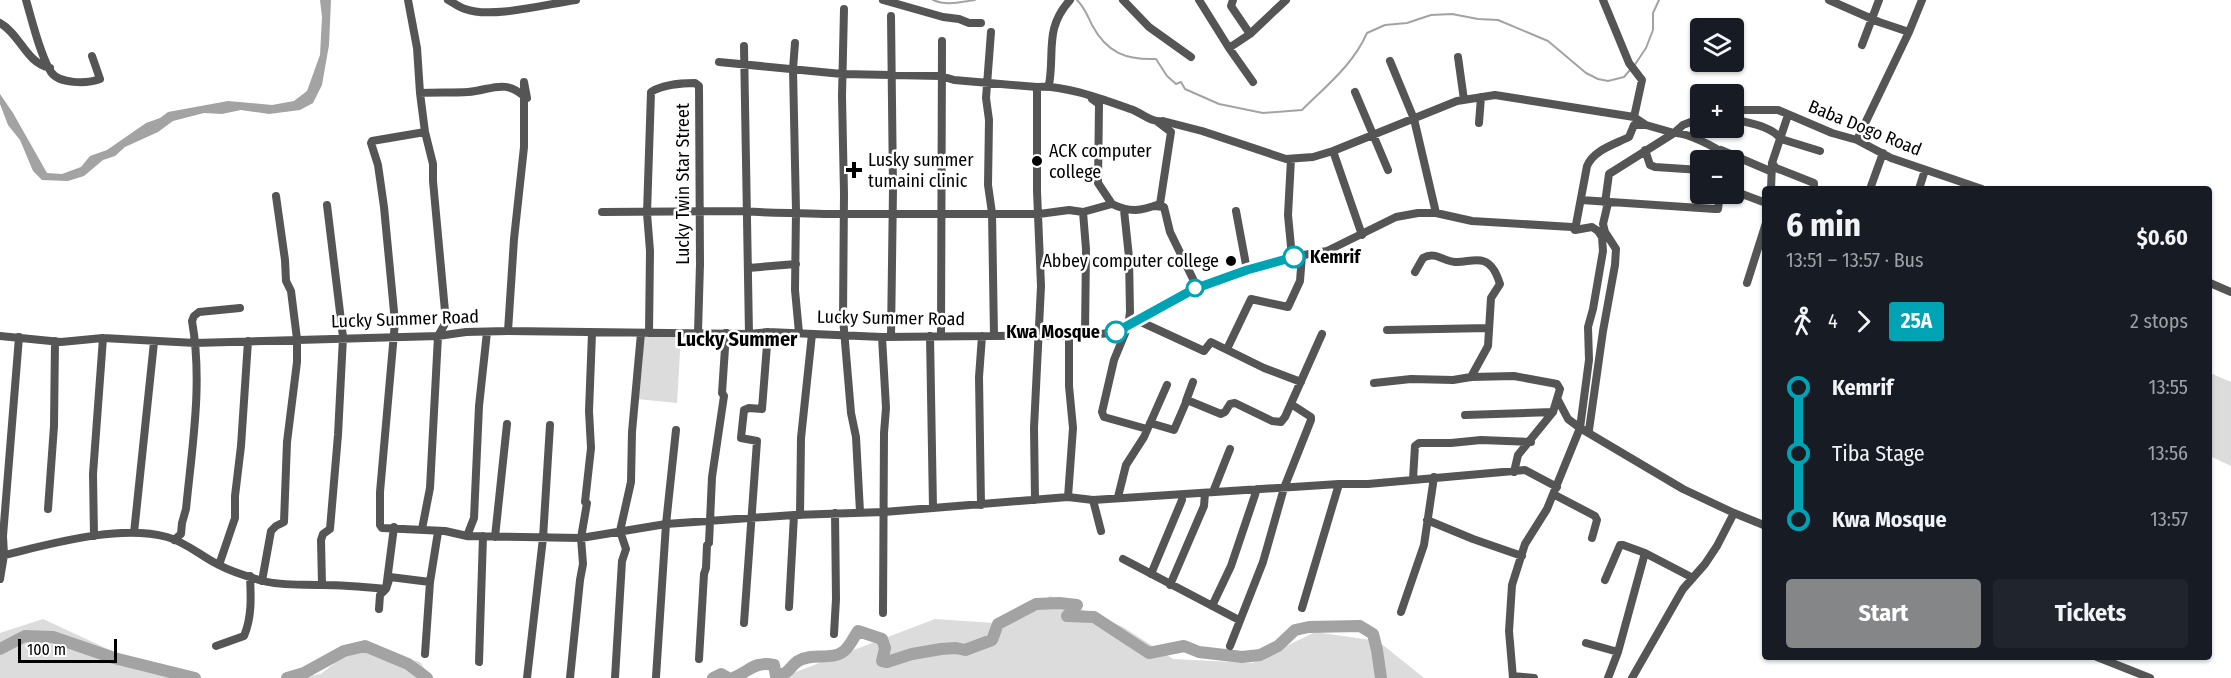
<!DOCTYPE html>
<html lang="en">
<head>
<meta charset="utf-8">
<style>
	body { margin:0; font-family:"Fira Sans Condensed",sans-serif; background:#20242c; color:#f1f3f6; height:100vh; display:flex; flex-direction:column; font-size:22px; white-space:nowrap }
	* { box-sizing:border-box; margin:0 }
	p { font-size:20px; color:#9ea1a6 }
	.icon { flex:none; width:33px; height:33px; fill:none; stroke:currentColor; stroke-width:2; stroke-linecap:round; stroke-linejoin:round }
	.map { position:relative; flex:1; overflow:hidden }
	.sheet { position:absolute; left:1762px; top:186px; width:450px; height:474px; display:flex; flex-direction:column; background:#171b24; border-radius:6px; box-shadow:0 2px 4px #0004 }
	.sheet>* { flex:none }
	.badge { padding:0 12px; border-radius:4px; font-size:21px; line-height:39px }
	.fabs { position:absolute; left:1690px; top:18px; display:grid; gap:12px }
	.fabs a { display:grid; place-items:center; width:54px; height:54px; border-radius:6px; background:#171b24; box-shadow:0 2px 4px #0004; font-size:30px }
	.scale { position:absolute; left:18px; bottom:15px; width:99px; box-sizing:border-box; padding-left:6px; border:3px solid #000; border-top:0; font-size:16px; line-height:21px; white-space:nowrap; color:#000; -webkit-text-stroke:4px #fff; paint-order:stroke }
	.map>.badge { position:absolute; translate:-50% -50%; box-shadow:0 0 0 3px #fff }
	.legs { display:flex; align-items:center; gap:9px; height:66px; padding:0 24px; font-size:20px }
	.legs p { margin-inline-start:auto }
	.summary { display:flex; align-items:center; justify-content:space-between; height:102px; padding:0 24px }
	h1 { font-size:33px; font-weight:700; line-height:45px }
	.cta { display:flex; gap:12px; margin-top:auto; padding:12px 24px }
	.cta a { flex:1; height:69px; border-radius:6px; background:#858687; color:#fff; font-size:24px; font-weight:700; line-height:69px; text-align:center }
	.cta a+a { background:#20242c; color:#f1f3f6 }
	ul { padding:0 24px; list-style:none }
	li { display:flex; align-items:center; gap:21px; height:66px; font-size:22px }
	li i { display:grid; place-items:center; width:9px; height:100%; margin:0 8px; background:currentColor }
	li i::after { content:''; width:15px; height:15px; margin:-8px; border:4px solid; border-radius:50%; background:#171b24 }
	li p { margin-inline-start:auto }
	li:first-child i { background:linear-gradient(#0000 50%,currentColor 0) }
	li:last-child i { background:linear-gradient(currentColor 50%,#0000 0) }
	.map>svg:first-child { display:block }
	.green { fill:#dcdcdc }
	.water { fill:#a3a3a3 }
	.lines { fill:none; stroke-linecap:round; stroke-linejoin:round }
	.stream { stroke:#a3a3a3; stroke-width:2 }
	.river { stroke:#a3a3a3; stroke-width:12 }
	.minor { stroke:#555; stroke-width:8 }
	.line-1-casing { stroke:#fff; stroke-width:14 }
	.line-1 { stroke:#00a3b4; stroke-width:9 }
	.poi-dot { fill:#000; stroke:#fff; stroke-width:2 }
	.stop-1-dot { fill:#fff; stroke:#00a3b4; stroke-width:3 }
	.labels { text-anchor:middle; stroke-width:5; stroke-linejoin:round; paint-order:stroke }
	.street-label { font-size:18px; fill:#000; stroke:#fff }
	.poi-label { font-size:18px; fill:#000; stroke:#fff; text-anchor:start }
	.stop-label { font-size:18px; font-weight:bold; fill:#000; stroke:#fff; text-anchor:start }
	.neighbourhood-label { font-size:20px; font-weight:bold; fill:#000; stroke:#fff }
</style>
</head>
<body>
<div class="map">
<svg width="2231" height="678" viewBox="0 0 2231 678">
	<rect width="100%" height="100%" fill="#fff"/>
	<path class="green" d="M641,335H681L677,403L637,399Z
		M2210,373L2231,382V466L2210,456Z
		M1050,596L1123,627L1173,659L1252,663L1315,632L1378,641L1424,678H780L935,619L1009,624Z
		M43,619L125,657L196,678H0V633Z
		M358,644L420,662L431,678H293L321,674Z"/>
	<path class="water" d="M320,0H331L329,45L322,85L313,103L300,110L269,114L241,110L222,114L204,113L173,121L158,132L125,147L115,156L103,160L84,176L68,181L42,180L33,171L20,140L8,125L0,104V94L13,113L47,173L62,174L81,167L90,156L107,150L146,123L160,118L168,112L228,101L272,105L294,101L307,91L320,55L322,17Z"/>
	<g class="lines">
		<path class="stream" d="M933,0C947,6 960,2 975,0
			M1077,0C1085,8 1087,15 1092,25C1107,53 1126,60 1156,59L1167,76L1176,84L1181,82L1185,89L1219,104L1263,113L1302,110C1326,86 1353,65 1367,33L1385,25L1407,23L1431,15L1452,14L1478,19L1498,20L1548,41L1586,73L1598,79L1608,81L1624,77L1630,70
			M1634,66L1646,48L1653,30V13L1659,0"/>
		<path class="river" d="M0,649L25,636L53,637L114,658L195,678
			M287,678L304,673L344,651L365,646L408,664L427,678
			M713,678L721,674L728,678
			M733,678C750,671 754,661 774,665L776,676C791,673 788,668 798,661C812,652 832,661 844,651C850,646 854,637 858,631L882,639L885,648L882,661L887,662L912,654L941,649L956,648L965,650L992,640L998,624L1036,604L1059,603L1077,605L1067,616L1094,617L1149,653L1184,646L1199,652L1242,657L1260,655L1278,646L1295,630L1309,627L1360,626L1373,634L1377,650L1381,678"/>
		<path class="minor" d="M26,0C32,20 40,55 51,72C59,84 87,84 100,79L92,56
			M408,0L417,48L420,93C436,92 452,93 468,92C492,90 505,78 526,98
			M448,0C454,3 459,7 465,9C491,19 547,4 576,0
			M883,0L943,17L959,19L969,23H981
			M1123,0L1149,27L1191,57
			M1199,0L1229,48L1250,34L1286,0
			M1233,0L1231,6L1250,34
			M1603,0L1629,63L1642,80L1634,117
			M1829,0L1879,22L1909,32L1857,140
			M844,9L842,96L844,194L843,318L851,413L856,437L860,512
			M0,23C21,35 25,62 50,68
			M991,32L986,98L989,120L988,185L992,213L994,336
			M1909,32L1922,0
			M795,43L793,69L796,211L795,290L799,333
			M1862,45L1879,0
			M744,46L749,334
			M1229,48L1253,82
			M1458,57L1464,100
			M1390,61L1414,119L1436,213
			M719,62L842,74L941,76L954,80L1037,87
			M1049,85C1055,51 1044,29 1070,0
			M1355,92L1388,170
			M420,93L425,132L433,164V181L446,322L438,336L430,488L422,529
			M1092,99L1099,104L1098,183L1112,204
			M1734,112L1741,110H1778L1832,133L1857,140L1891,158L1982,189
			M1734,120C1748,122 1772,127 1781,139L1820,151
			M1158,122L1171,132L1160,204
			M1479,123L1481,97
			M425,132L372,141L371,143L378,165L384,207L395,322L380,492V525L382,528L445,531L467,536L581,538L666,524L794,515L884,512L1068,497L1093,500L1339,484H1368L1525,470L1557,487
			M1645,150L1650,165L1655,167L1701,170
			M1721,150L1770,171
			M1333,151L1362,235
			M1291,159L1288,215L1292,257
			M1772,163L1776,168L1814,183V189
			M1771,189L1772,163L1788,115
			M1870,189L1883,153
			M1919,189L1925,170
			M1734,191L1766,203
			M1581,200L1715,209H1718L1720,194
			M1605,203L1609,174L1674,133C1686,132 1716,147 1725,155V160
			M1124,210L1129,257L1130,312L1128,326L1114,360L1102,412L1104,417L1147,429
			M1236,211L1247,270
			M602,212L746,211C772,214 798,212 824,214H1039L1069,210L1083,212L1112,204C1131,213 1140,211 1160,204L1154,206L1164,207L1170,232L1194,281V289
			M1083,212L1086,249L1085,335
			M1575,230L1587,166C1594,150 1613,145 1629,137L1634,125H1646L1674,133L1683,125L1701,118
			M748,268L796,264
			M1415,272L1423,258C1435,251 1443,261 1455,262C1464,263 1475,258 1483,261C1493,264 1497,275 1500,284L1491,298L1488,346L1471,377
			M1747,283L1766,223
			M2210,283L2231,292
			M1141,322L1204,351L1211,342L1264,368L1301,382
			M1387,330L1489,328
			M508,331L514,239L524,147V82L527,98
			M649,333L650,251L647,213L651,92C662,85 682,83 695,83L699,86L700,264L698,332
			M0,336L61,342L103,338L195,343L438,336L466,332L508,331L749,334L768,332L882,337L1093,335L1116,332L1156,308L1210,283L1292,257L1327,251L1396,217L1418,213H1436L1472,221L1572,227L1575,230L1592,227L1598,231L1602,237L1603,251L1593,309L1588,327L1589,360L1580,428L1547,509L1525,544L1512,585L1509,631L1513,678
			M930,336L933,508
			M941,336L942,41
			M882,337L886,408L884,433L883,613
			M891,337L893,189L891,16
			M1227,349L1251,299L1288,307L1300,281L1302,255
			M1374,383L1411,379L1453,380L1471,377L1514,376L1557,384L1560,389L1553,412L1518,455L1514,472
			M1558,400L1568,419L1580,428L1683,489L1734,513L1766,526
			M1186,401L1193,382
			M1465,415L1553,412
			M1150,423L1174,430L1187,400L1221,414L1225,412L1230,404L1235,403L1272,421L1281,422L1285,417L1322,334
			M1589,430L1603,331L1615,265L1616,249L1605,232L1603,224L1608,203
			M1413,479L1415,446L1419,443H1451L1481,440L1531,442
			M1213,492L1230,449
			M1553,494L1595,516L1597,520L1592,538
			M1068,497L1073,428L1069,386V334
			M1118,497L1126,465L1144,437L1167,385
			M1035,500L1034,428L1041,286L1037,191V87C1063,84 1107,101 1133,110C1143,114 1152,123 1163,121L1202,131L1286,159L1313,157L1333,151L1457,101L1495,95L1634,117L1646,125
			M1093,500L1101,531
			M981,505L979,377L982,336
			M48,509L54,426L55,341
			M800,515L801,438L812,334
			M1427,520L1473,539L1522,556
			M666,524L676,430
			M134,533L154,342
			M0,536H3L4,555C51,544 118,524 167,537C186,542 202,557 219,565C232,572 249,577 263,581C282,586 302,584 322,585C343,585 365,587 386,589L390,577L430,582
			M3,536L19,337
			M94,536L93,474L103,338
			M467,536L474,518L479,406L487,332
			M495,537L507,424
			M174,540L181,534L182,523L186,509C192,447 203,383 192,321L194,316L199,312L240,308
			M1123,559L1239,620
			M219,565L235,518V496L241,446L248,341
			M1151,574L1182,500
			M0,579L4,555
			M1605,580L1620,545H1623L1645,553
			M262,581L271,531L276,526L284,522L287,442L297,362V339L291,291L286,281L285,260L276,196
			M322,585L321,540L323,534L330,529L338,435L343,337L327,205
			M1170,585L1204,506L1205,493
			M1212,606L1231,566L1257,489
			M789,607L794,515
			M1302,608L1339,484
			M379,609L380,595L386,589L394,527
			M1401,612L1424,545L1434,477
			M744,623L757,441L741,438L744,410L749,408L762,409L768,332
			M834,634L836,599L835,513
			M1586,643L1618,652
			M216,646L244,636C252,617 251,597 250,576
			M1230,646L1263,562L1284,488L1311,420V417L1291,404
			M425,654L430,582L438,532
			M2097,657L2150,678
			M699,659L704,574L706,568L707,545L709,543L712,477L724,396L722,393L726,333
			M479,662L483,536
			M1513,676L1534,678
			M656,677L666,524
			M527,678L543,538L550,425
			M570,678L580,580L583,564L581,538L587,503L585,502L591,448L589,411L592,333
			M615,678L622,561L626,549L620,531L631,482L632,432L641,333
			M1608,678L1618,652L1645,553L1693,578
			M1632,678L1683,589L1705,564L1717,546L1734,513"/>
	</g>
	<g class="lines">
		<defs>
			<path id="line-1" d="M1116,332L1194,289L1247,270L1294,257"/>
		</defs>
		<use href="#line-1" class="line-1-casing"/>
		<use href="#line-1" class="line-1"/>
	</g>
	<g class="poi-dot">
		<circle cx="1037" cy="161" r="6"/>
		<path d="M851 161h6v6h6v6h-6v6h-6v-6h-6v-6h6z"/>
		<circle cx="1231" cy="261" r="6"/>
	</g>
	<g class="stop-1-dot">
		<circle cx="1294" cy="257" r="10"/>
		<circle cx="1195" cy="288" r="8"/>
		<circle cx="1116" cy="332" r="10"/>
	</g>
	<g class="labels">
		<g class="street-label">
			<text transform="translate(1865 128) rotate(22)" y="6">Baba Dogo Road</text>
			<text transform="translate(683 184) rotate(-90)" y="6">Lucky Twin Star Street</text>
			<text transform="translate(891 318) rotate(1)" y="6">Lucky Summer Road</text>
			<text transform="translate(405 319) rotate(-2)" y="6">Lucky Summer Road</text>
		</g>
		<g class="poi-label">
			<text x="1049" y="157">ACK computer<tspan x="1049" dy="21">college</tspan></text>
			<text x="868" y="166">Lusky summer<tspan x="868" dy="21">tumaini clinic</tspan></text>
			<text x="1219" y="267" text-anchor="end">Abbey computer college</text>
		</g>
		<g class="stop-label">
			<text x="1310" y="263">Kemrif</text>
			<text x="1100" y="338" text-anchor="end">Kwa Mosque</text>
		</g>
		<g class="neighbourhood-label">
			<text x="737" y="346">Lucky Summer</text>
		</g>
	</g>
</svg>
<div class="fabs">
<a><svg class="icon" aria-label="layers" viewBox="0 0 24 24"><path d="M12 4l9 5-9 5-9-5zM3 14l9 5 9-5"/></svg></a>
<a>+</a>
<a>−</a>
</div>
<div class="scale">100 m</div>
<section class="sheet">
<div class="summary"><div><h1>6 min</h1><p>13:51 – 13:57 · Bus</p></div><b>$0.60</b></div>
<div class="legs"><svg class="icon" aria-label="walk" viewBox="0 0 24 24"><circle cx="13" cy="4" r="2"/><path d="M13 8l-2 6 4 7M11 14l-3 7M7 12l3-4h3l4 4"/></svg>4<svg class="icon" aria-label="forward" viewBox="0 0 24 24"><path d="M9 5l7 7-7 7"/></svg><b class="badge" style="background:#00a3b4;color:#fff">25A</b><p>2 stops</p></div>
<ul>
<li><i style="color:#00a3b4"></i><b>Kemrif</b><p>13:55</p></li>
<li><i style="color:#00a3b4"></i><span>Tiba Stage</span><p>13:56</p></li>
<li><i style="color:#00a3b4"></i><b>Kwa Mosque</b><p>13:57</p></li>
</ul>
<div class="cta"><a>Start</a><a>Tickets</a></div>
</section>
</div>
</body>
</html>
